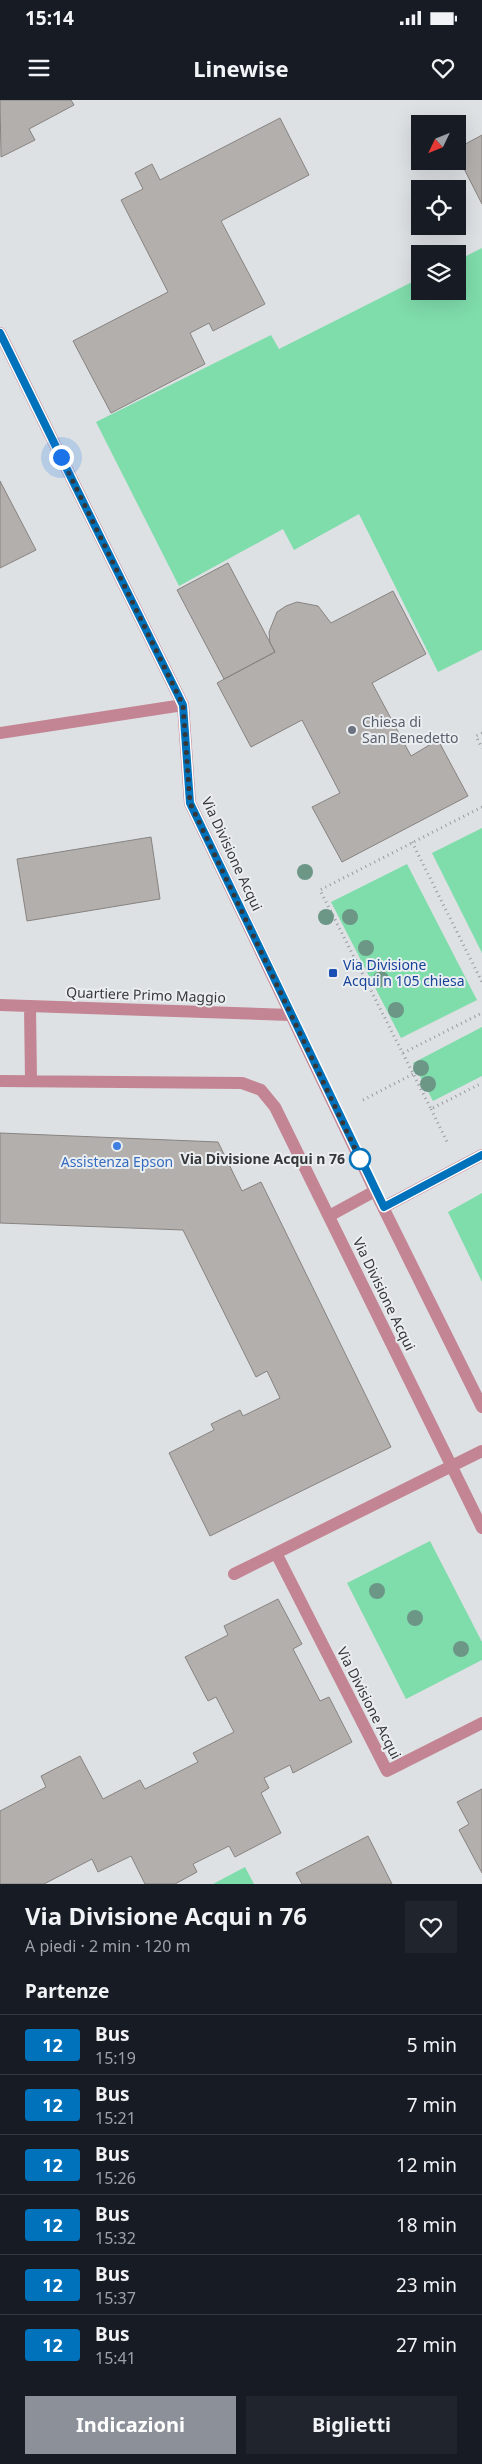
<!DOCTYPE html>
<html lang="it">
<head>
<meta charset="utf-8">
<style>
	body { margin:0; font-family:"Noto Sans",sans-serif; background:#20242c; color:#f1f3f6; height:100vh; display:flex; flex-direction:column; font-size:19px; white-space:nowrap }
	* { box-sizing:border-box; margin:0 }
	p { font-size:16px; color:#9ea1a6 }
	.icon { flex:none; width:28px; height:28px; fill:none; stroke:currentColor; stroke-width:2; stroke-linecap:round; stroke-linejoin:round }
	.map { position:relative; height:1784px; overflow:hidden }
	.details { display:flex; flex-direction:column; background:#171b24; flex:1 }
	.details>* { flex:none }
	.badge { padding:0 10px; border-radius:4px; font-size:18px; line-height:32px }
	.needle { width:32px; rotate:227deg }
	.buttons { position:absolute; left:411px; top:15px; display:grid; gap:10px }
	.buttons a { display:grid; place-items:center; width:55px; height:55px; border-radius:0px; background:#171b24; box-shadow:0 5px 20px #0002; font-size:25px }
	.you { position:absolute; width:25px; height:25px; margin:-12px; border:4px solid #fff; border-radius:50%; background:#1a73e8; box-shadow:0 0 0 8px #1a73e833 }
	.map>.badge { position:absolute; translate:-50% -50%; box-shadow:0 0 0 2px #fff }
	h2 { padding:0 25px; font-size:19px; line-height:45px }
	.round { display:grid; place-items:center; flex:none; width:52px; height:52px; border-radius:0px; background:#20242c }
	.head { display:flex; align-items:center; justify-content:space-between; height:85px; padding:0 25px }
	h1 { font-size:24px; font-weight:700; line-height:38px }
	.button { display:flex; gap:10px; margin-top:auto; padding:10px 25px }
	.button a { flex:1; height:58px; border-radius:0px; background:#8c9099; color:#fff; font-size:20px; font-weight:700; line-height:58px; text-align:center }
	.button a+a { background:#20242c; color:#f1f3f6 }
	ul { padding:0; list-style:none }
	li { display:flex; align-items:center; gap:15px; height:60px; padding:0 25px; border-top:1px solid #363941 }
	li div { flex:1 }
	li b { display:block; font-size:19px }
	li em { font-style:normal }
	li .badge { min-width:55px; font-weight:700; text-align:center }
	.status { display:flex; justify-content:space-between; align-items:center; height:35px; padding:0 25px; background:#171b24; direction:ltr }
	.status svg { height:14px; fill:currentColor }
	header { display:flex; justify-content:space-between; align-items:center; height:65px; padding:0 25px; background:#171b24; font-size:22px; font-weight:700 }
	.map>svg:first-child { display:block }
	.green { fill:#7fdcab }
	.building { fill:#b3afad; stroke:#878381 }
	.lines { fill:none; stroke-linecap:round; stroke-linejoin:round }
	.path { stroke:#989b9d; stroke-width:3; stroke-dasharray:1 4; stroke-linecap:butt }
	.street { stroke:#c38594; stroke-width:12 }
	.tree { fill:#6c9686 }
	.line-casing { stroke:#fff; stroke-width:11 }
	.line { stroke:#0072bc; stroke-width:8 }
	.walk { stroke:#363738; stroke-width:5; stroke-dasharray:0 9 }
	.worship-dot { fill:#6b7280; stroke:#ebeef1; stroke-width:2 }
	.transit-dot { fill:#1a4fb4; stroke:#ebeef1; stroke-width:2 }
	.shop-dot { fill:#3f7fe0; stroke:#ebeef1; stroke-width:2 }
	.stop-dot { fill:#fff; stroke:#0072bc; stroke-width:2.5 }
	.labels { text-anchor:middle; stroke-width:4; stroke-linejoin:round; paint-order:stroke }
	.worship-label { font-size:14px; fill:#5b616d; stroke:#ebeef1; text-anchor:start }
	.street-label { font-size:14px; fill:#363738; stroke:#ebeef1 }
	.transit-label { font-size:14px; fill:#164399; stroke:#ebeef1; text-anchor:start }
	.stop-label { font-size:14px; font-weight:bold; fill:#363738; stroke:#ebeef1; text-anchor:end }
	.shop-label { font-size:14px; fill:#366cbe; stroke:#ebeef1 }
</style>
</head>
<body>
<div class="status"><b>15:14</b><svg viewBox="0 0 49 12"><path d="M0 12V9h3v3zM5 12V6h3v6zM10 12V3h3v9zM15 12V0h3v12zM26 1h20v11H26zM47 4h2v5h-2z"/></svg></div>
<header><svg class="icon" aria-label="menu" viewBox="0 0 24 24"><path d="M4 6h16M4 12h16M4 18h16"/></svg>Linewise<svg class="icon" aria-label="heart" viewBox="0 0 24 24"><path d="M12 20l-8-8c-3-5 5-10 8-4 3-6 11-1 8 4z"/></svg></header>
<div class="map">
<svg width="482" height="1784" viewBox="0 0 482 1784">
	<rect width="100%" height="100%" fill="#dee1e4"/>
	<path class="green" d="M482,148V550L438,572L359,414L294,450L283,429L179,486L96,322L271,235L279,249L420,178V191H458V160Z
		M482,728V853L432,753Z
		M407,764L477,900L401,938L331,802Z
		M482,927V976L433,1001L413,963Z
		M482,1093V1182L448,1112Z
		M430,1441L482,1542V1560L406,1599L347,1483Z
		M245,1767L254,1784H213Z"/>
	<path class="building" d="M0,0H71L74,5L29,29L35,40L1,57Z
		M280,18L309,75L221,121L265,204L213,231L209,223L190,233L205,264L111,313L73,241L168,192L121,100L143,89L135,73L152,64L160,80Z
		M482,35V104L458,57V48Z
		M0,381L36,450L0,468Z
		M228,463L275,552L224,579L177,490Z
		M393,491L426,554L372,583L411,656L438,640L468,696L342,762L312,707L340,693L302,620L251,647L217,583L275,552L270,543L269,532L277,512L286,506L297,502L318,506L331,523Z
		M151,737L160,799L27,821L17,759Z
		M0,1033L218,1042L242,1091L261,1082L391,1347L210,1436L169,1353L214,1330L211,1324L240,1310L243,1316L280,1298L267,1271L256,1277L183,1130L0,1123Z
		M278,1499L302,1544L293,1549L320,1601L329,1597L352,1642L293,1673L290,1665L264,1678L269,1688L261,1693L281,1733L235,1757L229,1746L193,1764L197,1772L175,1784H145L131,1756L98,1772L92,1759L44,1784H0V1711L46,1687L41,1676L80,1656L103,1699L140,1680L145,1689L198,1662L193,1653L234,1632L216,1597L208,1601L185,1557L228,1535L224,1526Z
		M482,1689V1773L459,1730L469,1724L457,1702Z
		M368,1736L392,1784H302L296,1773Z"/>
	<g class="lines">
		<path class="path" d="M482,633L476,636L482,648
			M482,707L320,790L431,1009L482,983
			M412,742L482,882
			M403,953L482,913
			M363,1000L413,974
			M431,1009L447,1042"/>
		<path class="street" d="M0,233L183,605L190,703L375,1091L482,1307
			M0,633L183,605
			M0,905L290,915
			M30,906L31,981
			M0,981L242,983L261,990L275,1007L482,1428
			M384,1107L482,1055
			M329,1116L375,1091
			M276,1453L387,1671L482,1623
			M234,1474L482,1351"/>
	</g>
	<g class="tree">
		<circle cx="305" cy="772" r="8"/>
		<circle cx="326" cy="817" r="8"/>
		<circle cx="350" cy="817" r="8"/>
		<circle cx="366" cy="848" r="8"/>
		<circle cx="381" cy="879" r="8"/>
		<circle cx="396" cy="910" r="8"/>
		<circle cx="421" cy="968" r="8"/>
		<circle cx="428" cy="984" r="8"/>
		<circle cx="377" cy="1491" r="8"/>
		<circle cx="415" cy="1518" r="8"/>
		<circle cx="461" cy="1549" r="8"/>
	</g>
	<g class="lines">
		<defs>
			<path id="line" d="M0,233L183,605L190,703L384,1107L482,1055"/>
		</defs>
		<use href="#line" class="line-casing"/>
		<use href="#line" class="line"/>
		<path class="walk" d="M61,357L183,605L190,703L360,1059"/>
	</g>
	<circle class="worship-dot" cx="352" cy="630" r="5"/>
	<rect class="transit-dot" x="328" y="868" width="10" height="10" rx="2.5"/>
	<circle class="shop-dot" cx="117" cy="1046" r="5"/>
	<circle class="stop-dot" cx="360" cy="1059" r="10"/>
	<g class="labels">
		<g class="worship-label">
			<text x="362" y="627">Chiesa di<tspan x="362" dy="16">San Benedetto</tspan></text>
		</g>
		<g class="street-label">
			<text transform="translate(232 754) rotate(65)" y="5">Via Divisione Acqui</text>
			<text transform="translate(146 895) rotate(2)" y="5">Quartiere Primo Maggio</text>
			<text transform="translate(384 1194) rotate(64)" y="5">Via Divisione Acqui</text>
			<text transform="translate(369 1603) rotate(63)" y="5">Via Divisione Acqui</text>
		</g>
		<g class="transit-label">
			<text x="343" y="870">Via Divisione<tspan x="343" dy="16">Acqui n 105 chiesa</tspan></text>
		</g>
		<g class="stop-label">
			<text x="345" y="1064">Via Divisione Acqui n 76</text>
		</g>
		<g class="shop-label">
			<text x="117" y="1067">Assistenza Epson</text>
		</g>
	</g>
</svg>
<div class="buttons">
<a><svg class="needle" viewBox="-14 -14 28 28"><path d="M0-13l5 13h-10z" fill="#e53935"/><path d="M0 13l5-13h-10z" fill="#9ea1a6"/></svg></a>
<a><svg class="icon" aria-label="locate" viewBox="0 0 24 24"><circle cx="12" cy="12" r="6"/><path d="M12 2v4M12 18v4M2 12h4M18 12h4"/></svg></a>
<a><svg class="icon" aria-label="layers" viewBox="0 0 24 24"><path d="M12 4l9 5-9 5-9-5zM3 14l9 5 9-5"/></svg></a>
</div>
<div class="you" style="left:61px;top:357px"></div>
</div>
<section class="details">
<div class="head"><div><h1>Via Divisione Acqui n 76</h1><p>A piedi · 2 min · 120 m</p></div><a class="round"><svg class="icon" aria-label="heart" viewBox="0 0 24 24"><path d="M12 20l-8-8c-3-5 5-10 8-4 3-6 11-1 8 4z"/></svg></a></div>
<h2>Partenze</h2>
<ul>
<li><span class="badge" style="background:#0072bc;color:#fff">12</span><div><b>Bus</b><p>15:19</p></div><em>5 min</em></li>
<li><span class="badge" style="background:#0072bc;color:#fff">12</span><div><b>Bus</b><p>15:21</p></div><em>7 min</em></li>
<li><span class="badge" style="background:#0072bc;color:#fff">12</span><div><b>Bus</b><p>15:26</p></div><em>12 min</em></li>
<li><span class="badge" style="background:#0072bc;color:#fff">12</span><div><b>Bus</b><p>15:32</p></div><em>18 min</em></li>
<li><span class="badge" style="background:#0072bc;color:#fff">12</span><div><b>Bus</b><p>15:37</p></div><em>23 min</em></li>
<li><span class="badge" style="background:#0072bc;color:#fff">12</span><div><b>Bus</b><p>15:41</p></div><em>27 min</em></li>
</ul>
<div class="button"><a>Indicazioni</a><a>Biglietti</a></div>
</section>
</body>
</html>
